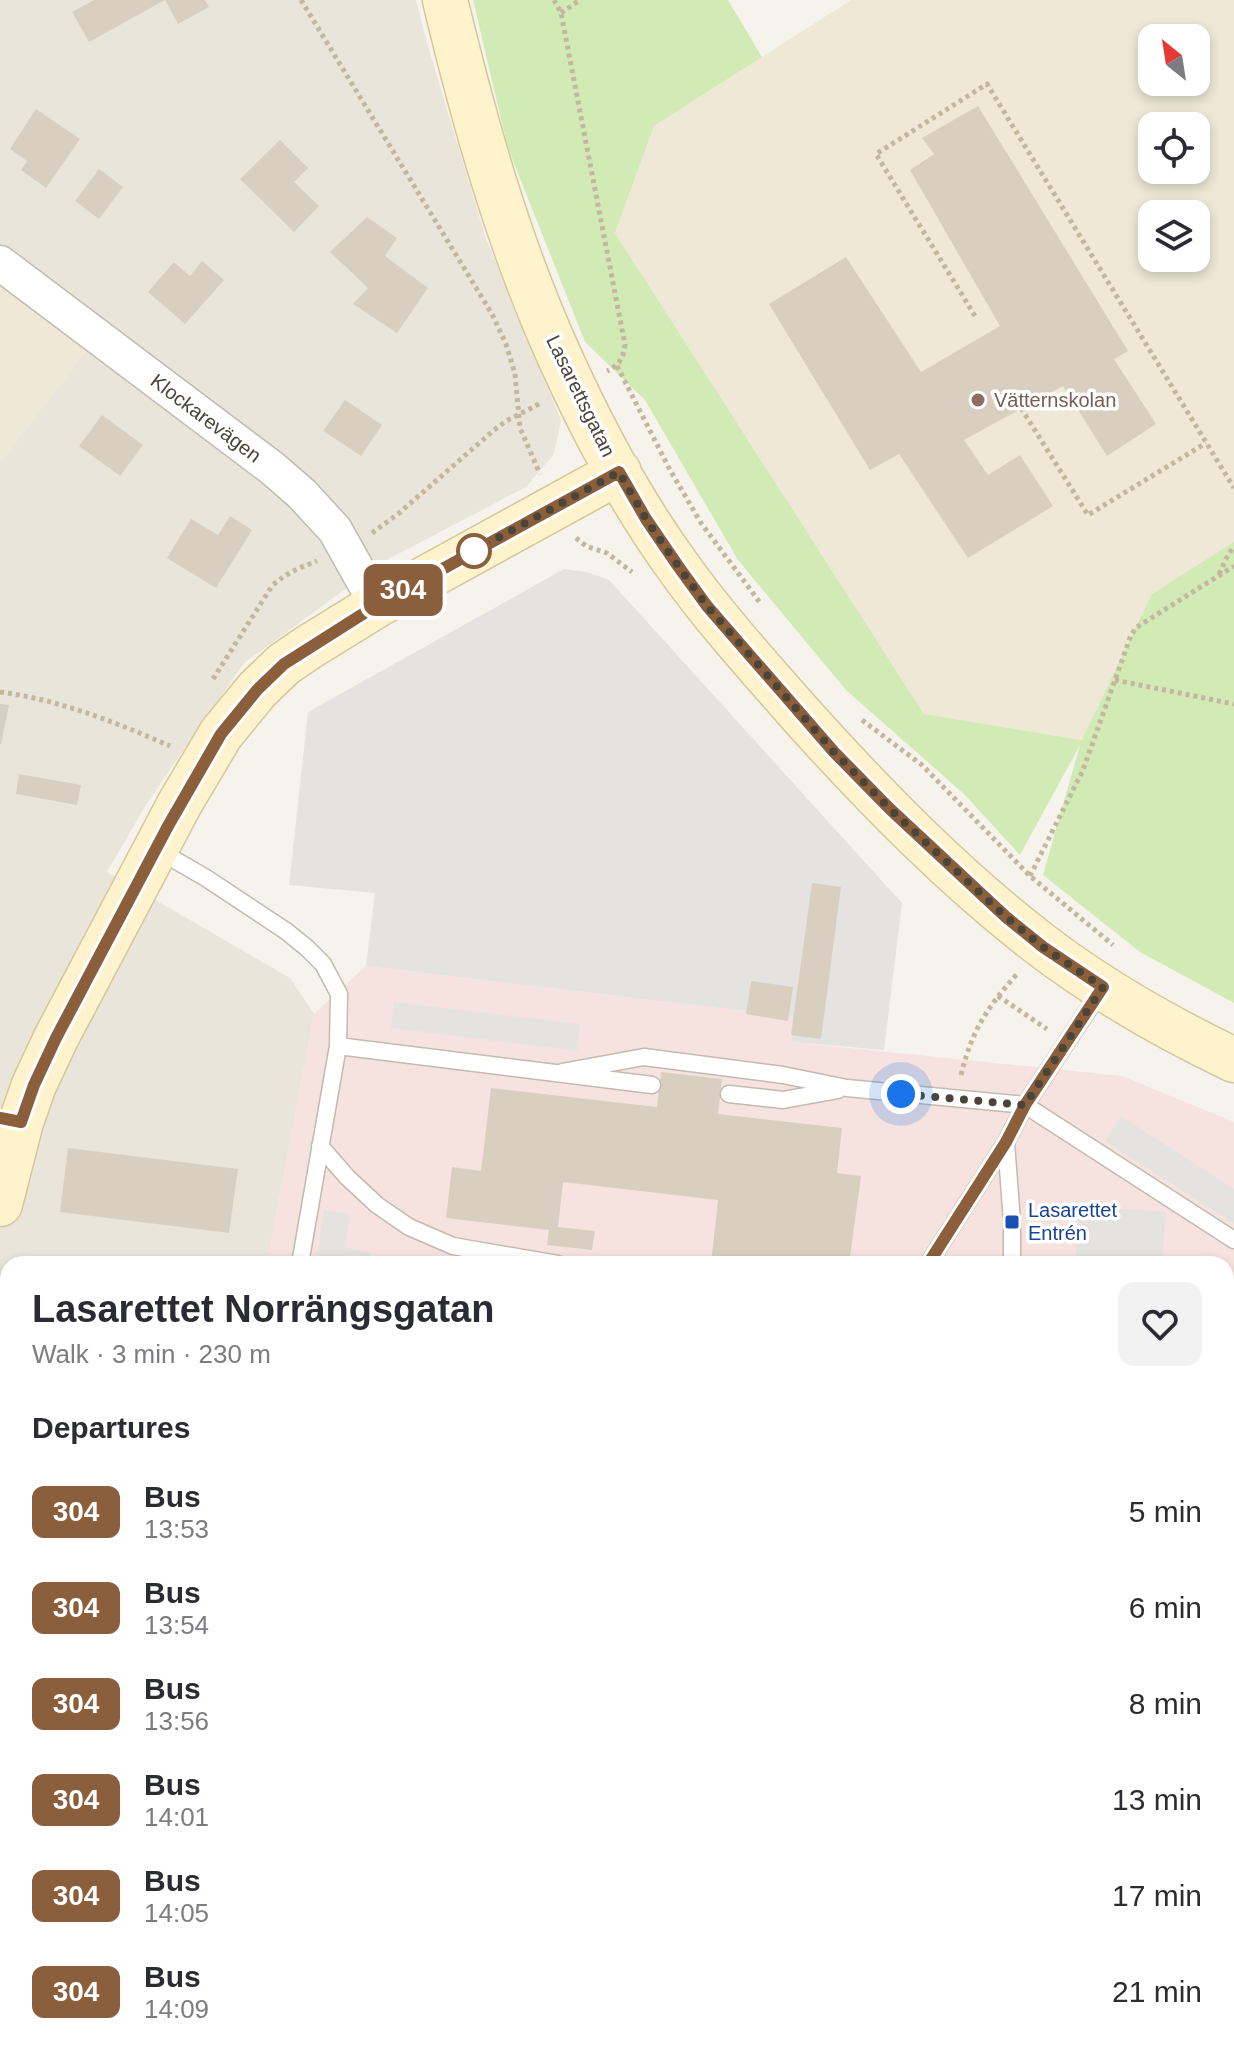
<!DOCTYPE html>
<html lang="en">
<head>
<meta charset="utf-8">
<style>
	body { margin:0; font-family:Arial,sans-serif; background:#f2f2f3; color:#2b2b33; height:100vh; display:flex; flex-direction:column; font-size:30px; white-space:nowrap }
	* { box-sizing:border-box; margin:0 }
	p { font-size:26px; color:#7c7c81 }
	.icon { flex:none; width:44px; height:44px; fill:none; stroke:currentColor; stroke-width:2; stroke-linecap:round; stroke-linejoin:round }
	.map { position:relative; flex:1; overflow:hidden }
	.sheet { position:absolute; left:0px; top:1256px; width:1234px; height:802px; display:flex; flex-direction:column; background:#fff; border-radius:24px 24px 0 0; box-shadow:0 4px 12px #0003 }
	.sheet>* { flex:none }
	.badge { padding:0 16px; border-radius:12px; font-size:28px; line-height:52px }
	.needle { width:52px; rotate:330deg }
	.fabs { position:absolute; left:1138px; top:24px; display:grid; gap:16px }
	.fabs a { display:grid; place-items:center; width:72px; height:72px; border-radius:16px; background:#fff; box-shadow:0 4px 12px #0003; font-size:40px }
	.you { position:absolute; width:40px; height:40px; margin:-20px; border:6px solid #fff; border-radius:50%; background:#1a73e8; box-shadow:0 0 0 12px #1a73e833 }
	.map>.badge { position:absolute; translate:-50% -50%; box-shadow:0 0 0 4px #fff }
	h2 { padding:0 32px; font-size:30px; line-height:72px }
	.round { display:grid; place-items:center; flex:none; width:84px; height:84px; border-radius:16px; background:#f2f2f3 }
	.summary { display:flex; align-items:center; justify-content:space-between; height:136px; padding:0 32px }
	h1 { font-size:38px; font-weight:700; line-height:60px }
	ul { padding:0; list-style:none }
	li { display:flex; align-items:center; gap:24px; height:96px; padding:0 32px }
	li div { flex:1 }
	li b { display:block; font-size:30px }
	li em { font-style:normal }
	li .badge { min-width:88px; font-weight:700; text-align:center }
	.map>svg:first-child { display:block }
	.residential { fill:#eae5da }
	.education { fill:#efe8d6; fill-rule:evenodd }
	.medical { fill:#f6e3e0 }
	.green { fill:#d2eab5 }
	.parking { fill:#e5e3e0 }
	.building { fill:#d8cfc1 }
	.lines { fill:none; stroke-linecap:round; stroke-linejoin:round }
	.lane-casing { stroke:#c2bbae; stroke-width:19 }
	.street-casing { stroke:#c2bbae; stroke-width:37 }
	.secondary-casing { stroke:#d6c79b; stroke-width:47 }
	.path { stroke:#c4b79f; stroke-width:5; stroke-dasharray:4 4; stroke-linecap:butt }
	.lane { stroke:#fff; stroke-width:16 }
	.street { stroke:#fff; stroke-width:34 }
	.secondary { stroke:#fff3cd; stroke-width:44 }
	.line-casing { stroke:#fff; stroke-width:18 }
	.line { stroke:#8b5e3c; stroke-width:12 }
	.walk { stroke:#4b4439; stroke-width:8; stroke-dasharray:0 14.4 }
	.education-dot { fill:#8d6e63; stroke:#fff; stroke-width:3 }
	.stop-dot { fill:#fff; stroke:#8b5e3c; stroke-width:4 }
	.transit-dot { fill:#1a4fb4; stroke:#fff; stroke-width:3 }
	.labels { text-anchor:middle; stroke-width:7; stroke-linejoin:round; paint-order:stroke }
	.street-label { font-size:20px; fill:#4b4439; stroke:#fff }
	.education-label { font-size:20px; fill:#785e54; stroke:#fff; text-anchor:start }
	.transit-label { font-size:20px; fill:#164399; stroke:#fff; text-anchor:start }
</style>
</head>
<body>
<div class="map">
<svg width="1234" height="2057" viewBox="0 0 1234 2057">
	<rect width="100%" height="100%" fill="#f6f3ec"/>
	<path class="residential" d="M0,0H416L427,43L486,239L561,420L554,454L526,487L381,563L244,663L147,803L107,872L290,978L314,1014L267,1264H8V2050H130L129,2057H0Z
		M1226,1939H1234V2057H915L916,2050H1226Z"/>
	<path class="education" d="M851,0H1234V542L1082,740L924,714L615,233L654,126ZM1152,38H1196V82H1152ZM1152,126H1196V170H1152ZM1152,214H1196V258H1152Z
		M0,258L97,338L0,463Z"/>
	<path class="medical" d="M366,966L793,1017L791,1042L1122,1076L1234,1122V1939H1226V1264H267L314,1014Z
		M130,2050H916L915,2057H129Z"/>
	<path class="green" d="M473,0H728L762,57L654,126L615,233L924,714L1082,740L1152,594L1234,542V1003L1140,952L1043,875L1080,745L1020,855L964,794L846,690L738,560L645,400L585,342L508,148Z"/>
	<path class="parking" d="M564,569L587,572L609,580L902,903L884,1050L791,1042L793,1017L366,966L375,893L289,885L308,712Z
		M394,1002L580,1024L577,1051L391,1028Z
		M1121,1116L1234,1189V1224L1105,1141Z
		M1079,1206L1166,1212L1162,1264H1075Z
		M324,1210L350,1214L345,1248L371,1252L370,1264H316Z"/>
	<path class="building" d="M94,0H205L209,7L178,24L165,0L89,42L72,12Z
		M978,106L1128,351L1114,359L1156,424L1107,456L1063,386L964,440L988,475L1020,455L1053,506L968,558L899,454L870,470L769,304L846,257L921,372L1000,326L910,170L934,154L922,138Z
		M36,109L80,139L46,188L21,170L27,161L10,149Z
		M280,140L308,168L294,182L319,206L294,232L240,179Z
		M99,169L123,187L99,219L75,201Z
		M367,217L397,238L385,256L428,288L397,333L353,304L368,288L330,252Z
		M202,261L224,280L185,324L148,292L174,262L190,276Z
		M345,400L382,425L361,456L323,431Z
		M102,415L143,445L120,476L79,446Z
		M230,516L252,530L216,588L167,558L191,519L218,535Z
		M0,704L9,705L1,744H0Z
		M19,774L81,785L77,805L16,794Z
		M812,883L841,887L821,1039L791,1035Z
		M751,981L793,987L788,1021L746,1014Z
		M661,1072L722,1079L718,1114L842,1128L837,1173L861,1176L849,1264H711L718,1200L563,1182L558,1227L595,1231L592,1250L547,1245L549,1230L446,1218L452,1167L481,1171L491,1088L657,1107Z
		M68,1148L238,1169L229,1233L60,1212Z
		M1226,1381H1234V1556L1229,1600H1226Z
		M0,1542L8,1544V1610L0,1608Z
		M0,1743L8,1745V1806L0,1805Z
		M0,1957L8,1958V2008L0,2007Z
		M1226,2005L1234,2006V2057H1127L1128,2050H1226Z
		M560,2050H878L877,2057H654L637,2055V2057H559Z"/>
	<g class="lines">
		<defs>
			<path id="lane" d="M156,849L206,878L286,931L307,948L323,964L339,994L338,1046L300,1264
				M338,1046L652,1085
				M562,1072L644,1057L783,1075L847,1088L1025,1105L1234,1240
				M729,1094L783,1100L838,1090
				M1006,1142L1012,1222V1264
				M320,1146L347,1177L377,1205L409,1227L453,1246L558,1264
				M928,1264L1006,1142L1025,1105L1102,989
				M1226,1366H1234
				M408,2050L428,2057
				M181,2057L185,2050
				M506,2057L509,2050
				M896,2057L897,2050"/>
			<path id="street" d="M0,263L272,468L302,494L335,530L377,605"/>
			<path id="secondary" d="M445,0C474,120 507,240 558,353C591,427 631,502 679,568C716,620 760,668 802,716C875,797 953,877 1040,944C1099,989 1167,1028 1234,1060
				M0,1204L21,1122L34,1085L56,1038L180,803L221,734L257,690L284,664L309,647L377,605L619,472"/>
		</defs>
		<use href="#lane" class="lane-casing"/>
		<use href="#street" class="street-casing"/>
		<use href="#secondary" class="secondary-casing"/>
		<path class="path" d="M301,0L492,314L506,344L515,374L520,428L540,474
			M554,0L561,13L625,345C623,358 620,365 607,371
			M561,13L580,0
			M975,316L876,154L987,84L1234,488
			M617,366L670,470L701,523L761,604
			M1021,408L1088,515L1206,443
			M372,533L398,514L493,431L506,421L541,403
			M576,538L586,546L607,553L632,572
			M1219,574L1227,557L1234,546
			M213,679L272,586C286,573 299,568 317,561
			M1115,680L1234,704
			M0,692C60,700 115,722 170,746
			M862,720L922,765L1030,876L1113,945
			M1030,876L1083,770L1131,635L1137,627L1234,566
			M998,996L1047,1029
			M961,1075C972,1030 987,1008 1017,974
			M0,1321L8,1323
			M0,1732L8,1734
			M0,1942L8,1944
			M1226,1997L1234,1998"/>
		<use href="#lane" class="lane"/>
		<use href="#street" class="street"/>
		<use href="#secondary" class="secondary"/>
	</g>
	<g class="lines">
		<defs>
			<path id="line" d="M0,1118L21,1122L34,1085L56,1038L168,826L221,734L257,690L284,664L377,605L619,472L646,519L678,566L707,606L834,752L890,809L1006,917L1043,947L1103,987L1025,1105L1006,1142L928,1264"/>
		</defs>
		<use href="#line" class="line-casing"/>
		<use href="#line" class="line"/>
		<path class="walk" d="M474,551L619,472L646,519L678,566L707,606L834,752L890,809L1006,917L1043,947L1103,987L1025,1105L901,1094"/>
	</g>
	<circle class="education-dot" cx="978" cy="400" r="8"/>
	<circle class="stop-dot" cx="474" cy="551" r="16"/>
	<rect class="transit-dot" x="1004" y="1214" width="16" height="16" rx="4"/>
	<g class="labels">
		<g class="street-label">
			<text transform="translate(581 396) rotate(64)" y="7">Lasarettsgatan</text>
			<text transform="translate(206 418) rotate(37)" y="7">Klockarevägen</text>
		</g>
		<g class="education-label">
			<text x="994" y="407">Vätternskolan</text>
		</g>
		<g class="transit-label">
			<text x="1028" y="1217">Lasarettet<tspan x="1028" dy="23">Entrén</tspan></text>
		</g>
	</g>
</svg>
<div class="fabs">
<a><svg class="needle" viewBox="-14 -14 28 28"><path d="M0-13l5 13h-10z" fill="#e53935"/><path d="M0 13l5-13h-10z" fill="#7c7c81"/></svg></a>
<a><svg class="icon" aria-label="locate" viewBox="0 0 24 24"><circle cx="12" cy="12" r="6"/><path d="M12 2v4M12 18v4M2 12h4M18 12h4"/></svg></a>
<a><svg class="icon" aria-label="layers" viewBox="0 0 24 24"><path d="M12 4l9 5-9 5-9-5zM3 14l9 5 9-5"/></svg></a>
</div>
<div class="you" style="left:901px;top:1094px"></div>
<b class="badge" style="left:403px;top:590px;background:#8b5e3c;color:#fff">304</b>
<section class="sheet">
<div class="summary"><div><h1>Lasarettet Norrängsgatan</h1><p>Walk · 3 min · 230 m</p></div><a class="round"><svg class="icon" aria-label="heart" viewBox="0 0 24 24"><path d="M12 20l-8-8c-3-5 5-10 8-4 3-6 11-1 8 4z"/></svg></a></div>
<h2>Departures</h2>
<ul>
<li><span class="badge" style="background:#8b5e3c;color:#fff">304</span><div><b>Bus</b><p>13:53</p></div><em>5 min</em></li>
<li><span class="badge" style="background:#8b5e3c;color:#fff">304</span><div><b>Bus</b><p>13:54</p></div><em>6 min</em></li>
<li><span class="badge" style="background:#8b5e3c;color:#fff">304</span><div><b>Bus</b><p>13:56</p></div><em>8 min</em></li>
<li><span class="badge" style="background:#8b5e3c;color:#fff">304</span><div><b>Bus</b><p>14:01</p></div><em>13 min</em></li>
<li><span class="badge" style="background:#8b5e3c;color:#fff">304</span><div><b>Bus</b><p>14:05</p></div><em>17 min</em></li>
<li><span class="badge" style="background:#8b5e3c;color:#fff">304</span><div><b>Bus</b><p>14:09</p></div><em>21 min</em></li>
</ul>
</section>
</div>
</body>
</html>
